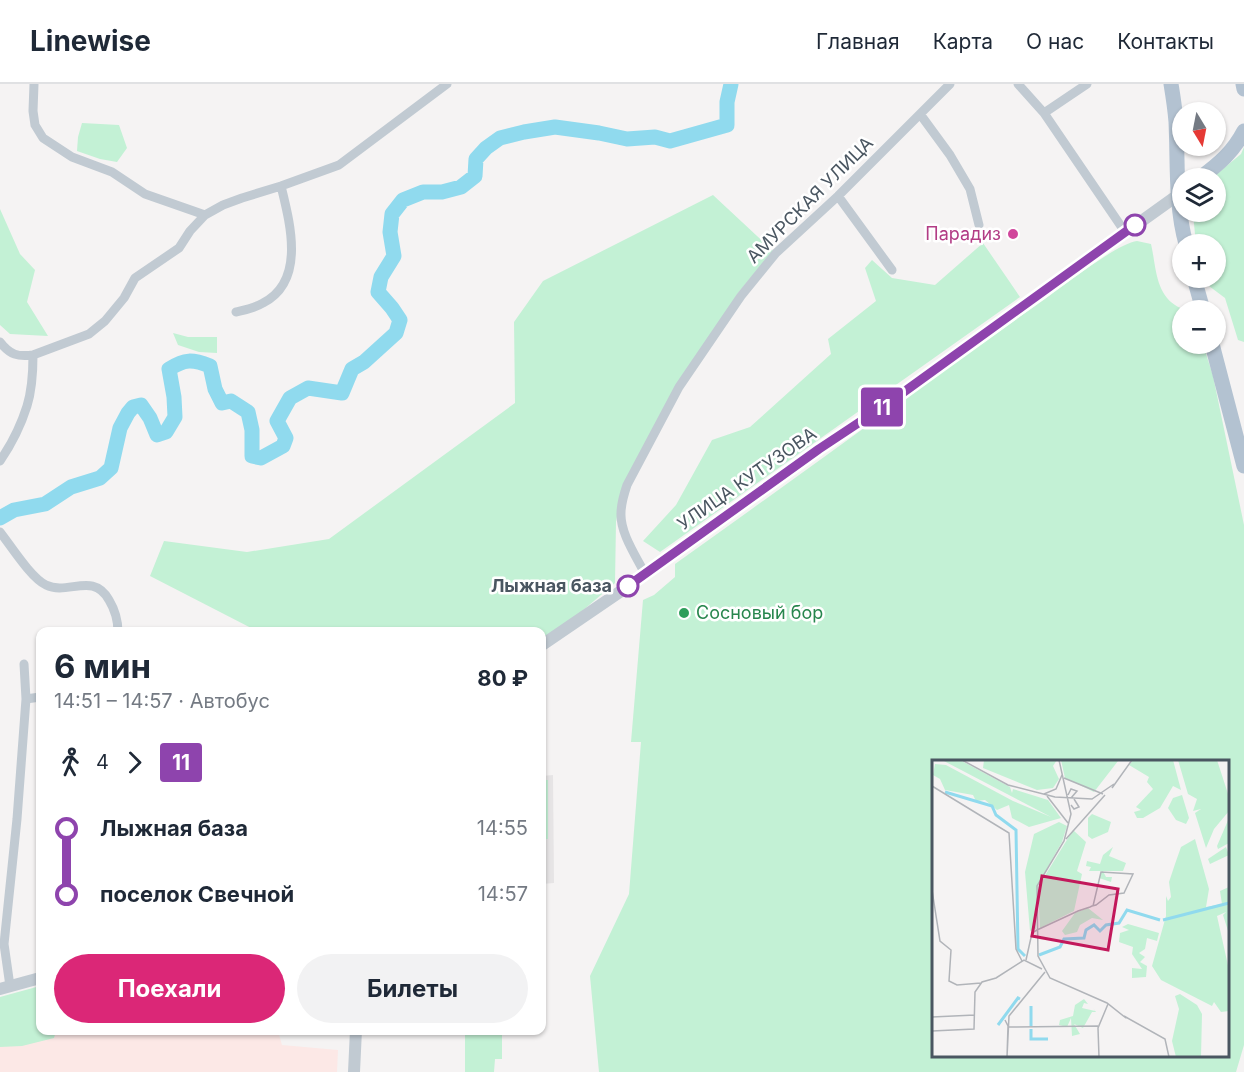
<!DOCTYPE html>
<html lang="ru">
<head>
<meta charset="utf-8">
<style>
	body { margin:0; font-family:Inter,sans-serif; background:#f2f2f3; color:#1f2937; height:100vh; display:flex; flex-direction:column; font-size:22px; white-space:nowrap }
	* { box-sizing:border-box; margin:0 }
	p { font-size:20px; color:#747a83 }
	.icon { flex:none; width:33px; height:33px; fill:none; stroke:currentColor; stroke-width:2; stroke-linecap:round; stroke-linejoin:round }
	.map { position:relative; flex:1; overflow:hidden }
	.panel { position:absolute; left:36px; top:543px; width:510px; height:408px; display:flex; flex-direction:column; background:#fff; border-radius:12px; box-shadow:0 2px 4px #0004 }
	.panel>* { flex:none }
	.badge { padding:0 12px; border-radius:4px; font-size:21px; line-height:39px }
	.needle { width:39px; rotate:170deg }
	.fabs { position:absolute; left:1172px; top:18px; display:grid; gap:12px }
	.fabs a { display:grid; place-items:center; width:54px; height:54px; border-radius:50%; background:#fff; box-shadow:0 2px 4px #0004; font-size:30px }
	.map>.badge { position:absolute; translate:-50% -50%; box-shadow:0 0 0 3px #fff }
	.legs { display:flex; align-items:center; gap:9px; height:66px; padding:0 18px; font-size:20px }
	.legs p { margin-inline-start:auto }
	.head { display:flex; align-items:center; justify-content:space-between; height:102px; padding:0 18px }
	h1 { font-size:33px; font-weight:700; line-height:45px }
	.action { display:flex; gap:12px; margin-top:auto; padding:12px 18px }
	.action a { flex:1; height:69px; border-radius:36px; background:#db2777; color:#fff; font-size:24px; font-weight:700; line-height:69px; text-align:center }
	.action a+a { background:#f2f2f3; color:#1f2937 }
	ul { padding:0 18px; list-style:none }
	li { display:flex; align-items:center; gap:21px; height:66px; font-size:22px }
	li i { display:grid; place-items:center; width:9px; height:100%; margin:0 8px; background:currentColor }
	li i::after { content:''; width:15px; height:15px; margin:-8px; border:4px solid; border-radius:50%; background:#fff }
	li p { margin-inline-start:auto }
	li:first-child i { background:linear-gradient(#0000 50%,currentColor 0) }
	li:last-child i { background:linear-gradient(currentColor 50%,#0000 0) }
	header { display:flex; align-items:center; gap:36px; box-sizing:border-box; height:84px; padding:0 30px; background:#fff; border-bottom:2px solid #e0e1e3 }
	header strong { font-size:28px }
	nav { display:flex; gap:33px; margin-inline-start:auto; font-size:21px }
	.map>svg:first-child { display:block }
	.education { fill:#e6e4e5 }
	.medical { fill:#fce8e6 }
	.green { fill:#c3f1d5; fill-rule:evenodd }
	.lines { fill:none; stroke-linecap:round; stroke-linejoin:round }
	.river { stroke:#90daee; stroke-width:15 }
	.minor { stroke:#c1cad2; stroke-width:9 }
	.tertiary { stroke:#c1cad2; stroke-width:12 }
	.primary { stroke:#b3c2d1; stroke-width:15 }
	.line-1-casing { stroke:#fff; stroke-width:14 }
	.line-1 { stroke:#8e44ad; stroke-width:9 }
	.stop-1-dot { fill:#fff; stroke:#8e44ad; stroke-width:3 }
	.hotel-dot { fill:#d1479c; stroke:#fff; stroke-width:2 }
	.leisure-dot { fill:#2e9e5b; stroke:#fff; stroke-width:2 }
	.labels { text-anchor:middle; stroke-width:5; stroke-linejoin:round; paint-order:stroke }
	.street-label { font-size:18px; fill:#4a5661; stroke:#fff }
	.hotel-label { font-size:18px; fill:#b23c85; stroke:#fff; text-anchor:end }
	.stop-label { font-size:18px; font-weight:bold; fill:#4a5661; stroke:#fff; text-anchor:end }
	.leisure-label { font-size:18px; fill:#27864d; stroke:#fff; text-anchor:start }
	.inset-river { fill:none; stroke:#90daee; stroke-width:3 }
	.inset-road { fill:none; stroke:#b1b4b9; stroke-width:1.5 }
	.view { fill:#c2185b; fill-opacity:0.15; stroke:#c2185b; stroke-width:3 }
	.inset-edge { fill:none; stroke:#4a5661; stroke-width:3 }
</style>
</head>
<body>
<header>
<strong>Linewise</strong>
<nav><a>Главная</a><a>Карта</a><a>О нас</a><a>Контакты</a></nav>
</header>
<div class="map">
<svg width="1244" height="988" viewBox="0 0 1244 988">
	<rect width="100%" height="100%" fill="#f5f3f3"/>
	<path class="education" d="M553,691L554,799L542,800V692Z"/>
	<path class="medical" d="M0,923L40,946L278,947L282,961L338,966L337,988H0Z"/>
	<path class="green" d="M82,39L119,41L127,64L117,78L100,75L77,67L78,53Z
		M1244,63V258L1238,256L1225,214L1205,199L1204,194H1215V160H1196L1193,130L1194,128H1215V94H1212L1241,70Z
		M713,111L773,167L738,209L623,401L616,438L615,499L574,534L542,556V548L257,547L150,492L164,457L247,468L329,455L515,319L514,238L543,197Z
		M0,125L20,170L35,186L27,218L48,252L10,250L0,241Z
		M1137,157L1151,160C1156,181 1155,208 1175,221C1179,224 1184,225 1188,226H1182V260H1203L1213,292L1244,441V961L1236,988H599L590,892L629,810L641,658H631L643,516L654,511L675,493V480C799,392 920,302 1045,215C1063,202 1118,159 1137,157ZM934,678H1228V972H934Z
		M983,159L1020,213L660,468L643,457L676,421L712,356L750,343L831,270L828,255L876,217L865,184L872,176L892,194L935,201Z
		M173,249L188,253H217V269L199,268L178,261Z
		M542,696H548V755H542Z
		M40,902V946L56,947L54,954L22,962L0,963V913Z
		M465,947H502V975H495L494,988H465Z"/>
	<g class="lines">
		<path class="river" d="M0,434L14,426L45,420L71,403L100,394L111,384L120,344L128,329L133,323L141,321L150,334L157,351L166,348L175,333L174,313L169,285C185,275 192,275 210,282L215,305L222,319L231,317L248,328L252,346V372L261,374L283,362L286,354L277,337L290,314L308,304L342,309L352,285L364,278L396,249L400,236L392,224L378,208L381,193L394,172L390,148L392,130L403,116L423,108H442L461,103L475,92L476,75L486,64L500,54L524,48L555,43L599,49L627,55L655,53L670,57L727,41V18L731,0"/>
		<path class="minor" d="M34,0L33,27L35,41L43,54L72,73L112,88L145,110L205,131
			M1018,0L1044,29L1125,148
			M1044,29L1087,0
			M920,30L950,71L970,105L979,141
			M838,112L892,186
			M236,228C245,226 255,224 263,219C306,197 290,139 281,102
			M0,258C10,271 18,273 33,271L89,250L105,237L124,214L135,194L179,164L190,147L205,131L223,121L242,114L281,102L339,81L447,0
			M0,377C11,361 21,341 27,322C32,306 33,287 33,271
			M0,448C11,462 31,494 46,501C68,512 93,487 109,516C115,526 118,536 118,548
			M645,490C636,472 620,449 621,429C621,420 624,410 627,401L679,303L741,212L776,169L838,112L950,0
			M26,615L40,613
			M10,902L4,860L17,735L26,615L24,580"/>
		<path class="tertiary" d="M542,561L627,503L819,365L889,318L1178,111
			M0,905L40,894
			M354,988L356,946"/>
		<path class="primary" d="M1171,0C1173,12 1175,25 1176,38C1178,78 1175,121 1186,160
			M1243,0L1244,5
			M1200,94C1219,80 1233,68 1244,47
			M1194,194L1203,226
			M1212,260L1244,382"/>
	</g>
	<g class="lines">
		<defs>
			<path id="line-1" d="M628,502L819,365L890,318L1135,141"/>
		</defs>
		<use href="#line-1" class="line-1-casing"/>
		<use href="#line-1" class="line-1"/>
	</g>
	<g class="stop-1-dot">
		<circle cx="1135" cy="141" r="10"/>
		<circle cx="628" cy="502" r="10"/>
	</g>
	<circle class="hotel-dot" cx="1013" cy="150" r="6"/>
	<circle class="leisure-dot" cx="684" cy="529" r="6"/>
	<g class="labels">
		<g class="street-label">
			<text transform="translate(810 116) rotate(-45)" y="6">АМУРСКАЯ УЛИЦА</text>
			<text transform="translate(747 395) rotate(-35)" y="6">УЛИЦА КУТУЗОВА</text>
		</g>
		<g class="hotel-label">
			<text x="1001" y="156">Парадиз</text>
		</g>
		<g class="stop-label">
			<text x="612" y="508">Лыжная база</text>
		</g>
		<g class="leisure-label">
			<text x="696" y="535">Сосновый бор</text>
		</g>
	</g>
	<g transform="translate(932 676)">
		<rect width="297" height="297" fill="#f5f3f3"/>
		<path d="M10,0H28L78,27L80,33L81,29L116,40L129,58L97,67L80,58L77,45L65,50L53,40L44,41L41,35L13,30L8,19L1,15L3,4L14,5L81,41L119,57ZM52,0H125L121,6L127,19L121,28L105,30L51,8ZM129,0H185L186,1L162,32L133,18ZM201,0H241L249,30L241,26L228,48L211,58H205L202,52L209,50L204,47L221,29L215,22L217,17L197,5ZM246,0H285L297,37V51L282,69L274,88L263,53L269,49L261,51L265,39L256,34ZM250,35L257,58L254,64L244,60L236,48L241,38ZM160,54L179,62L176,72L160,79L156,76V58ZM297,58V83L286,89L285,86ZM127,62L135,66L130,82L106,124L104,169L98,171L93,112L102,74ZM141,70L154,82L145,111L150,114L142,151L108,168L106,127ZM263,79L277,129L274,147L290,144L288,131L297,127V174L291,155L294,152L285,156L297,210V251L289,252L282,242L280,246L229,220L220,206L234,156V136L236,141L239,137L237,122L243,104L249,87ZM181,87L177,96L194,103L191,111H171L174,117H180L179,122L167,118L170,111H157L159,107L154,106L155,101L168,104L171,95ZM294,87L297,95L278,104L276,99ZM156,148L171,160L160,158L148,165L145,172L133,175L130,171L143,153ZM196,164L227,173L225,181L215,178L213,189L207,193L213,197L208,202L215,206L214,217L200,218V208L210,209L200,194L201,187L187,182L188,173L197,170L190,167ZM248,234L265,245L270,254L269,297H244L240,281L247,249L243,236ZM152,239L156,244L152,243L150,248L163,251L161,248L164,252H160L151,268L142,264L148,274L140,276L139,258L135,267L127,265L128,260L141,256L143,245Z" fill="#c3f1d5"/>
		<path class="inset-river" d="M13,32L60,46L64,55L84,70L86,189L93,196M231,160L297,143M107,195L128,187L132,179L152,178L154,170L162,165L168,171L174,165L187,163L195,150L228,160M66,265L86,238L88,239M99,266V246M99,269V279H116"/>
		<path class="inset-road" d="M30,0L76,25L123,37L160,39L182,24M127,0L139,54L132,81L105,126L106,196L118,218L175,243L194,258M132,18L171,34M0,26L77,73L84,189L90,201M180,28L200,0M112,34L124,29L130,15M136,35L139,29L145,31L139,38M115,36L136,63M139,45L142,49L147,47L142,39M134,79L173,35M0,130L8,181L19,190L17,221L25,225L49,223M105,170L146,151L158,147L160,146L164,145L177,135L192,133L201,114L169,112L161,146M94,200L100,173L105,170M192,256L233,279L237,297M0,257L43,255M73,260L76,266L75,297L76,266ZM77,267L166,266M0,271L42,269L43,232L50,222L64,218L92,200L110,209M75,297L77,256L113,212M167,297L166,268L176,244"/>
		<path class="view" d="M110,116L186,129L176,190L100,176Z"/>
		<rect width="297" height="297" class="inset-edge"/>
	</g>
</svg>
<div class="fabs">
<a><svg class="needle" viewBox="-14 -14 28 28"><path d="M0-13l5 13h-10z" fill="#e53935"/><path d="M0 13l5-13h-10z" fill="#747a83"/></svg></a>
<a><svg class="icon" aria-label="layers" viewBox="0 0 24 24"><path d="M12 4l9 5-9 5-9-5zM3 14l9 5 9-5"/></svg></a>
<a>+</a>
<a>−</a>
</div>
<b class="badge" style="left:882px;top:323px;background:#8e44ad;color:#fff">11</b>
<section class="panel">
<div class="head"><div><h1>6 мин</h1><p>14:51 – 14:57 · Автобус</p></div><b>80 ₽</b></div>
<div class="legs"><svg class="icon" aria-label="walk" viewBox="0 0 24 24"><circle cx="13" cy="4" r="2"/><path d="M13 8l-2 6 4 7M11 14l-3 7M7 12l3-4h3l4 4"/></svg>4<svg class="icon" aria-label="forward" viewBox="0 0 24 24"><path d="M9 5l7 7-7 7"/></svg><b class="badge" style="background:#8e44ad;color:#fff">11</b></div>
<ul>
<li><i style="color:#8e44ad"></i><b>Лыжная база</b><p>14:55</p></li>
<li><i style="color:#8e44ad"></i><b>поселок Свечной</b><p>14:57</p></li>
</ul>
<div class="action"><a>Поехали</a><a>Билеты</a></div>
</section>
</div>
</body>
</html>
